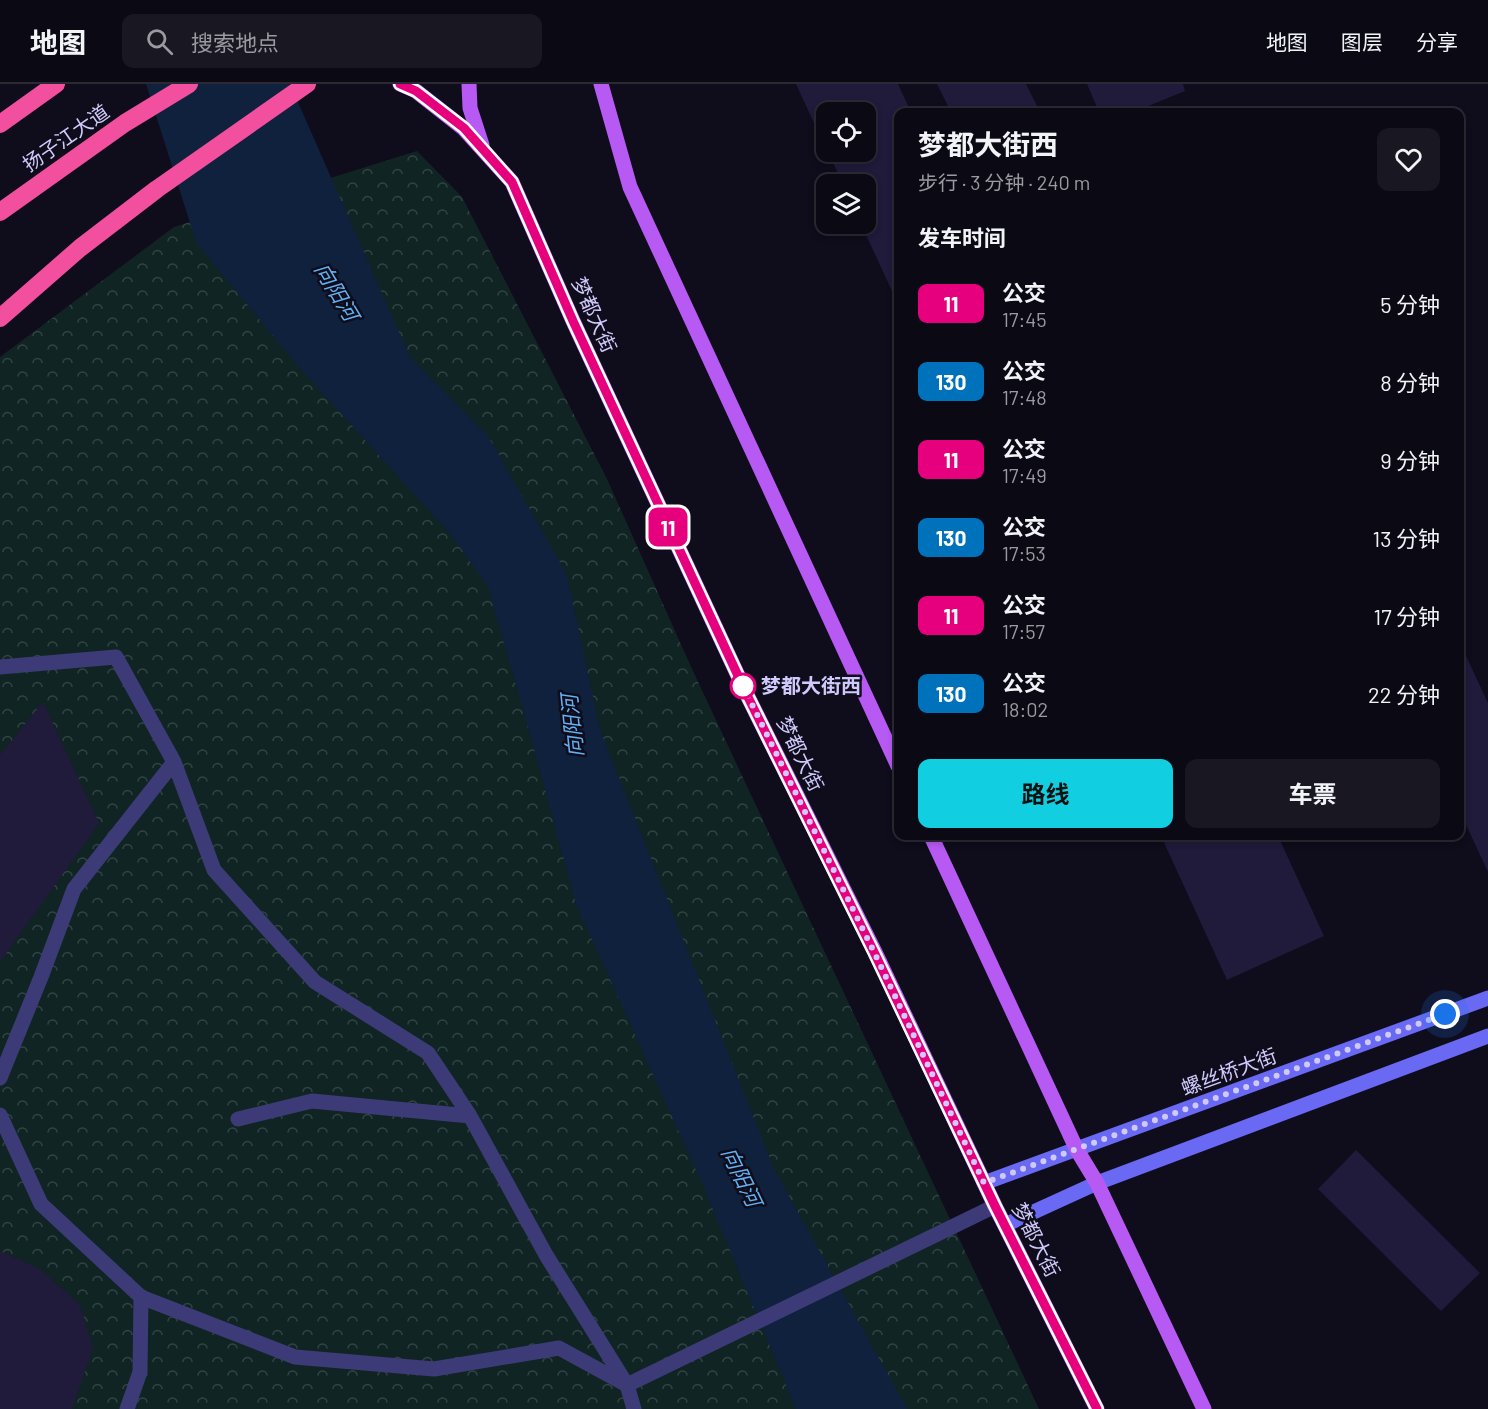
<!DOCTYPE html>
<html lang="zh">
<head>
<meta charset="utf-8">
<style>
	body { margin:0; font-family:Barlow,"Noto Sans SC",sans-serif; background:#191722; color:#f1f3f6; height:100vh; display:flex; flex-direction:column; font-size:22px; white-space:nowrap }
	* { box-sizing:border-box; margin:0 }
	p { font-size:20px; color:#9a9aa0 }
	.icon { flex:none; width:33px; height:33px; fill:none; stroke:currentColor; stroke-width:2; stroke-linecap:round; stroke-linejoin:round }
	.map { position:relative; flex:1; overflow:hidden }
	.panel { position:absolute; left:894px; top:24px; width:570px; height:732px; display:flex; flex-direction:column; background:#0b0914; border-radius:12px; box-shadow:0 3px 9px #0003,0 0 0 2px #2b2a34 }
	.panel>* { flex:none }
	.badge { padding:0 12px; border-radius:9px; font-size:21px; line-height:39px }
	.buttons { position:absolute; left:816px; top:18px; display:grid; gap:12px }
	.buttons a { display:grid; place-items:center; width:60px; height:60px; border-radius:12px; background:#0b0914; box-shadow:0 3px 9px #0003,0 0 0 2px #2b2a34; font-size:30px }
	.you { position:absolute; width:30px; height:30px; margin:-15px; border:4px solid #fff; border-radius:50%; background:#1a73e8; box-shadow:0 0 0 9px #1a73e833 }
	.map>.badge { position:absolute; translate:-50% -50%; box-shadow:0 0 0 3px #fff }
	h2 { padding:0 24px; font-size:22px; line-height:54px }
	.round { display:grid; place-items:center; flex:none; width:63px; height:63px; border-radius:12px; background:#191722 }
	.summary { display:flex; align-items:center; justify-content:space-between; height:102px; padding:0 24px }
	h1 { font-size:28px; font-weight:700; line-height:45px }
	.button { display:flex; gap:12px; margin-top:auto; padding:12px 24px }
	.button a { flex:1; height:69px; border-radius:12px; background:#11cfe1; color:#111; font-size:24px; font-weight:700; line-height:69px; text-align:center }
	.button a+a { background:#191722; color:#f1f3f6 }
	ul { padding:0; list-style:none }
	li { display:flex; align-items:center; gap:18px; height:78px; padding:0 24px }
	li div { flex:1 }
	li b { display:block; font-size:22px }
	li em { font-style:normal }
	li .badge { min-width:66px; font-weight:700; text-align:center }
	header { display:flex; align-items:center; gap:36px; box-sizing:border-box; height:84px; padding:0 30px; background:#0b0914; border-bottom:2px solid #2b2a34 }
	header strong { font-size:28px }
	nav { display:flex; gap:33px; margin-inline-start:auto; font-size:21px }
	.search { width:420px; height:54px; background:#191722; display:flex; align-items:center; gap:15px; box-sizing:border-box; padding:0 21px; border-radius:12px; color:#9a9aa0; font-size:22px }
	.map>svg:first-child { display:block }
	.park { fill:url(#park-crowns) }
	.water { fill:#0f213d }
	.building { fill:#201a3b }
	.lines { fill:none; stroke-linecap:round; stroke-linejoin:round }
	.lane { stroke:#3c3b77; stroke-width:15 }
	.secondary { stroke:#6a69f4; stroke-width:15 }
	.primary { stroke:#b75af3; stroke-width:15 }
	.highway { stroke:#f24f9f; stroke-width:18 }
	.line-casing { stroke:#fff; stroke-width:14 }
	.line { stroke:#e6007e; stroke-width:9 }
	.walk { stroke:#cfcafb; stroke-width:6; stroke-dasharray:0 10.8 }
	.stop-dot { fill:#fff; stroke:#e6007e; stroke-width:3 }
	.labels { text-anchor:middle; stroke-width:5; stroke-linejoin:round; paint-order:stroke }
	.street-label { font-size:20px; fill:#cfcafb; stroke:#0f0c1b }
	.stop-label { font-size:20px; font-weight:bold; fill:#cfcafb; stroke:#0f0c1b; text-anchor:start }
	.water-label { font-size:21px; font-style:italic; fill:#61b1f3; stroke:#0f0c1b }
</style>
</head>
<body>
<header>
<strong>地图</strong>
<div class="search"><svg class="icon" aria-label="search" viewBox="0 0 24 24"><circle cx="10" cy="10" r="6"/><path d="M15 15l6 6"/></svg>搜索地点</div>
<nav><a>地图</a><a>图层</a><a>分享</a></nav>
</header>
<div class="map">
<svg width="1488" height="1325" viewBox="0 0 1488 1325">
	<defs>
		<pattern id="park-crowns" width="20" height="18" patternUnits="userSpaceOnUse" patternTransform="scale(1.5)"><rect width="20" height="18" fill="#102523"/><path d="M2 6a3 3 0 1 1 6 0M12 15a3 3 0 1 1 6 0" fill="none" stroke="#324344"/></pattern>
	</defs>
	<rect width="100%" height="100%" fill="#0f0c1b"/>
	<path class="park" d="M417,67L462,113L607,395L692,585L1039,1325H0V273L174,143Z"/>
	<path class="water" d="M146,0H290L410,273L488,352L567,491L600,646L774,1085L907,1325H796L702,1099L576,820L535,668L488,503L452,452L296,280L196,158Z"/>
	<path class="building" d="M796,0H898L911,28H898V220L861,140H866V100H843L828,68H866V28H826V65Z
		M937,0H1026L1040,28H951Z
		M1087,0H1183L1185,7L1134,28H1099Z
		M1460,559L1488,619V788L1460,728Z
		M43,618L99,739L0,878V671Z
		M1161,752H1278L1324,852L1227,896Z
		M1356,1066L1480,1189L1441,1227L1318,1105Z
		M0,1167L40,1185L80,1221L93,1264L72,1325H0Z"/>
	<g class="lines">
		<path class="lane" d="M0,583L116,573L174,678L214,786L315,898L428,969L470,1032L546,1171L627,1301L634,1325
			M0,994L41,893L74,805L174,678
			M0,1031L41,1120L141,1213L295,1273L434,1285L559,1264L625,1300
			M238,1035L312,1017L470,1032
			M627,1301L995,1122
			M127,1325L140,1288L141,1213"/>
		<path class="secondary" d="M984,1099L1488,914
			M1005,1141L1097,1099L1488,952"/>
		<path class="primary" d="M400,0L416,7L463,44L512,98L573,237L747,611L875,868L995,1122L1097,1325
			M469,0L470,24L482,61
			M601,0L630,103L898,682
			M931,752L1077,1066L1097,1099L1204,1325"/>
		<path class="highway" d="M0,40L56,0
			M0,128L125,39L189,0
			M0,234L80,164L157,105L307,0"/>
	</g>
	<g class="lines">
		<defs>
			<path id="line" d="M400,0L416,7L464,44L512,98L573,237L747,611L874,868L995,1122L1097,1325"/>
		</defs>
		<use href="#line" class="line-casing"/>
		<use href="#line" class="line"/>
		<path class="walk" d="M743,602L874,868L984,1099L1445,930"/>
	</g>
	<circle class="stop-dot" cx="743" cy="602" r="12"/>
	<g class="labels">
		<g class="street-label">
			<text transform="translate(66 54) rotate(-35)" y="7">扬子江大道</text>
			<text transform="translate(594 231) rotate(66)" y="7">梦都大街</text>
			<text transform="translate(800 670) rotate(64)" y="7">梦都大街</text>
			<text transform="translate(1229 988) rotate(-20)" y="7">螺丝桥大街</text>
			<text transform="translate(1036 1156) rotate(63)" y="7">梦都大街</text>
		</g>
		<g class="stop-label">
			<text x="761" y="609">梦都大街西</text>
		</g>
		<g class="water-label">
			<text transform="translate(336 208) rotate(59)" y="7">向阳河</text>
			<text transform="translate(573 642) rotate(-96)" y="7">向阳河</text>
			<text transform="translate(741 1093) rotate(64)" y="7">向阳河</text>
		</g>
	</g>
</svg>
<div class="buttons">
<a><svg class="icon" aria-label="locate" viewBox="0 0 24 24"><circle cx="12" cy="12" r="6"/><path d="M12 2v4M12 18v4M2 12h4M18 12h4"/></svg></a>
<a><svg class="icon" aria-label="layers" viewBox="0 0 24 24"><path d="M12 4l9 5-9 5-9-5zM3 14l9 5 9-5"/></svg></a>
</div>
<div class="you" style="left:1445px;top:930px"></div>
<b class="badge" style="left:668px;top:443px;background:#e6007e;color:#fff">11</b>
<section class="panel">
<div class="summary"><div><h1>梦都大街西</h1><p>步行 · 3 分钟 · 240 m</p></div><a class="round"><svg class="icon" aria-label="heart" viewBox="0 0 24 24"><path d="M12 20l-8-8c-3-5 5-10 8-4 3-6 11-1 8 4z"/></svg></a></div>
<h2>发车时间</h2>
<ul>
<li><span class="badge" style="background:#e6007e;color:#fff">11</span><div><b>公交</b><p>17:45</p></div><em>5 分钟</em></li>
<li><span class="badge" style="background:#0072bc;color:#fff">130</span><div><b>公交</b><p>17:48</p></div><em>8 分钟</em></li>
<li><span class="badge" style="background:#e6007e;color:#fff">11</span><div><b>公交</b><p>17:49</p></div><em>9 分钟</em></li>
<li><span class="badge" style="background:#0072bc;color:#fff">130</span><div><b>公交</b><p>17:53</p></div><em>13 分钟</em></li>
<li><span class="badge" style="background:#e6007e;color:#fff">11</span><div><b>公交</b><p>17:57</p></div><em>17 分钟</em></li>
<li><span class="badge" style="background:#0072bc;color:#fff">130</span><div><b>公交</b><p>18:02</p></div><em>22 分钟</em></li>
</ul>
<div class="button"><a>路线</a><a>车票</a></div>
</section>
</div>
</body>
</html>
